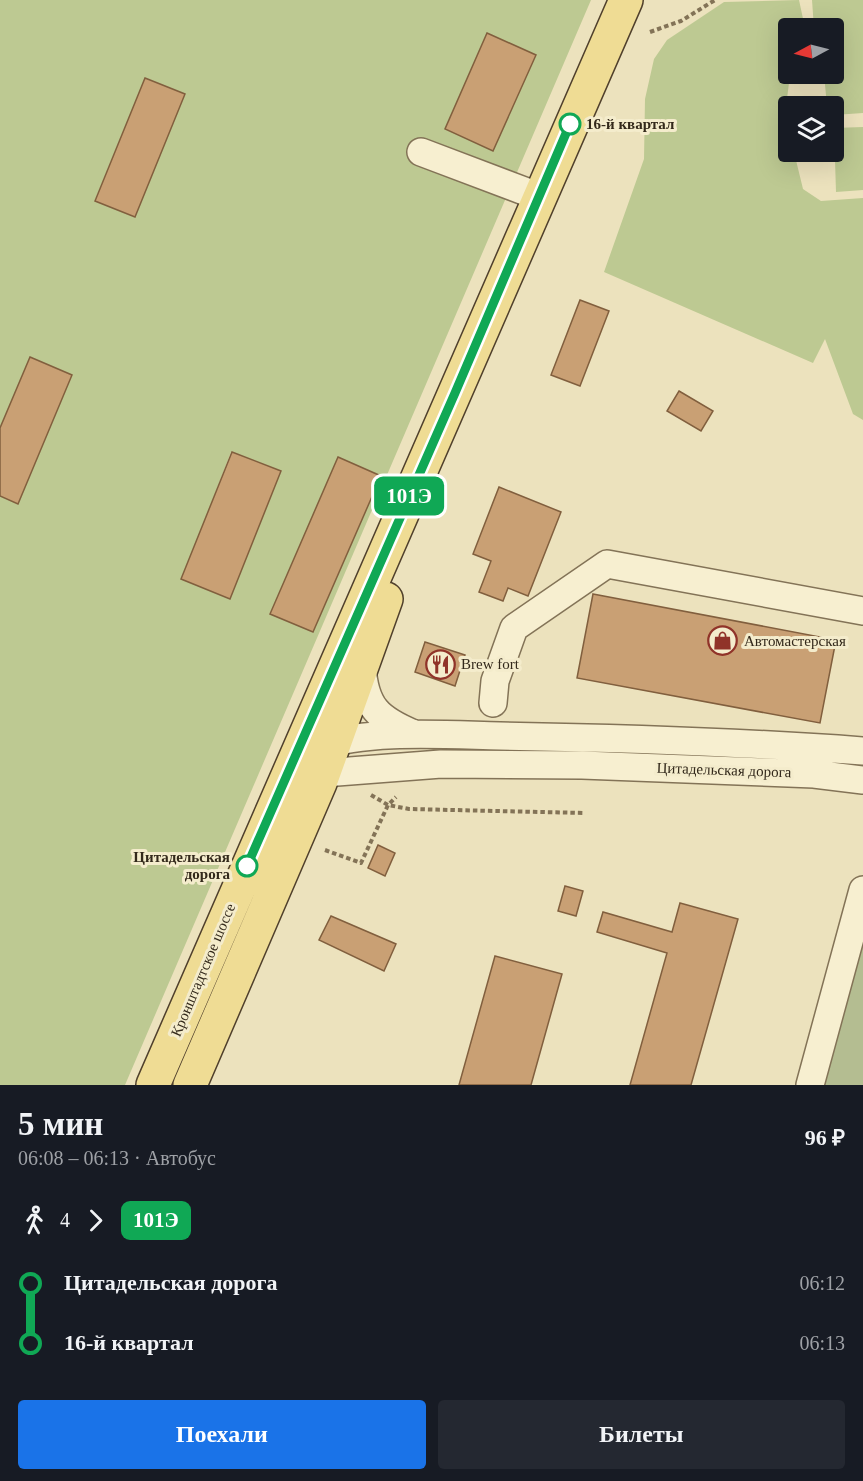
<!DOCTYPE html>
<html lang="ru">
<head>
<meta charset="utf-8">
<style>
	body { margin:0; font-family:"Times New Roman",serif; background:#242831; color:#f1f3f6; height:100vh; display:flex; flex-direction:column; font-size:22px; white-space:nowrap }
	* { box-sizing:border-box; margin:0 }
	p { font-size:20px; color:#9ea1a6 }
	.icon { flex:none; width:33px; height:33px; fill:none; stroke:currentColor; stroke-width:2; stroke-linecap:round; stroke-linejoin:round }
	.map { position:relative; height:1085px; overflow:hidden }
	.sheet { display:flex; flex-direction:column; background:#171b24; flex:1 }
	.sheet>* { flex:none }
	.badge { padding:0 12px; border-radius:9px; font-size:21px; line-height:39px }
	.needle { width:39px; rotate:263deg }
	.fabs { position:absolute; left:778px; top:18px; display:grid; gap:12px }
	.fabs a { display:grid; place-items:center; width:66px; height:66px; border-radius:6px; background:#171b24; box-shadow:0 6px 24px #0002; font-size:30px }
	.map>.badge { position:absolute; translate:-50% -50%; box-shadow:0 0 0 3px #fff }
	.legs { display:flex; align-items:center; gap:9px; height:66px; padding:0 18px; font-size:20px }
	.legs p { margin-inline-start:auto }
	.summary { display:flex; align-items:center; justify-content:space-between; height:102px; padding:0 18px }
	h1 { font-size:33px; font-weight:700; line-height:45px }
	.button { display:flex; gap:12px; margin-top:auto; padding:12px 18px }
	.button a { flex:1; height:69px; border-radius:6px; background:#1a73e8; color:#fff; font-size:24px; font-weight:700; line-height:69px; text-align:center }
	.button a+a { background:#242831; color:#f1f3f6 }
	ul { padding:0 18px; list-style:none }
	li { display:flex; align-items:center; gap:21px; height:60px; font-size:22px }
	li i { display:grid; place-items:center; width:9px; height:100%; margin:0 8px; background:currentColor }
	li i::after { content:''; width:15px; height:15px; margin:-8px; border:4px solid; border-radius:50%; background:#171b24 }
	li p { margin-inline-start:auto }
	li:first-child i { background:linear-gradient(#0000 50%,currentColor 0) }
	li:last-child i { background:linear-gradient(currentColor 50%,#0000 0) }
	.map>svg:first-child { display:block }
	.green { fill:#bdc992; fill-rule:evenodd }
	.cemetery { fill:#b4bd91 }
	.building { fill:#c9a074; stroke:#815f3e; stroke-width:1.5 }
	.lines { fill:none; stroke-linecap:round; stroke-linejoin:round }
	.minor-casing { stroke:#837357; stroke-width:30 }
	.major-casing { stroke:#50402c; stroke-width:36 }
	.path { stroke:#837357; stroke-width:4; stroke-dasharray:4.5 3; stroke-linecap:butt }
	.minor { stroke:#f7efd0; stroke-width:27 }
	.major { stroke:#efdc94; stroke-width:33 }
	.line-1-casing { stroke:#fff; stroke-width:14 }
	.line-1 { stroke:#10a855; stroke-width:9 }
	.stop-1-dot { fill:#fff; stroke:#10a855; stroke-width:3 }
	.labels { text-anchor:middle; stroke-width:6; stroke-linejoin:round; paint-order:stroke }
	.stop-label { font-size:15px; font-weight:bold; fill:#33291b; stroke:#f4eccc; text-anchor:start }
	.poi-label { font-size:15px; fill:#33291b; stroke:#f4eccc; text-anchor:start }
	.street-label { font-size:15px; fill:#33291b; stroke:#f4eccc }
</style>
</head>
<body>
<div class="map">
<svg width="863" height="1085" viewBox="0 0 863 1085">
	<rect width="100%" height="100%" fill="#ece2bd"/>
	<path class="green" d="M0,0H591L125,1085H0V496L18,504L72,375L30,357L0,428ZM487,34L493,150L445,129ZM145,78L184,94L134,217L95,200ZM231,452L280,471L182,579ZM381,476L313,632L271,614Z
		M799,0L805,28H789V74H808L789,83L785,114L789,130V152H794L803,189L821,201L863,198V420L853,414L825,339L813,363L604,272L644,159L645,99L654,59L667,40L724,2Z
		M812,0H863V113L834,115V106H827L824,74H834V28H814Z
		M863,127V190L836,192L834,128Z"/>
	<path class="cemetery" d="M863,921V1085H821Z"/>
	<path class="building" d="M487,33L536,55L493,151L445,129Z
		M145,78L185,94L135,217L95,201Z
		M580,300L609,311L580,386L551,375Z
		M30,357L72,375L18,504L0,496V428Z
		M679,391L713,411L701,431L667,411Z
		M232,452L281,471L230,599L181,579Z
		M338,457L381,476L313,632L270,614Z
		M499,487L561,512L528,596L508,588L503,601L479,592L491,561L473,554Z
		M593,594L836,640L820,723L577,678Z
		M425,642L465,655L455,686L415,672Z
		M378,845L395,853L385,876L368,868Z
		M565,886L583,891L576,916L558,911Z
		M680,903L738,919L691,1085H630L667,953L597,932L603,912L672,932Z
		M331,916L396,944L384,971L319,940Z
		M495,956L562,974L531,1085H459Z"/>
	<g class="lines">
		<defs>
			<path id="minor" d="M421,152L540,197
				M362,667C365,707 378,719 414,734
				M493,703L495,681L514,628L607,564L863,611
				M319,747C366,729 449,735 500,736C621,738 742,742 863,751
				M307,763L324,773L441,764L582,765L814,774L863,780
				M810,1085L863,890"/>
			<path id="major" d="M153,1085L626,0
				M190,1085L320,783L386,599"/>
		</defs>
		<use href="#minor" class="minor-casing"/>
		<use href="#major" class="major-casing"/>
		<path class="path" d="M650,32L681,21L715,0
			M371,795L388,805L409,809L584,813
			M325,850L361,863L388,805L396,797"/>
		<use href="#minor" class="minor"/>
		<use href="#major" class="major"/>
	</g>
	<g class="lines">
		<defs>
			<path id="line-1" d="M247,866L455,393L570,124"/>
		</defs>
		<use href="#line-1" class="line-1-casing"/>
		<use href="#line-1" class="line-1"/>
	</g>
	<defs>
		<symbol id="shop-ring" viewBox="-11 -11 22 22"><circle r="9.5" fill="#f4eccc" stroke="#903329" stroke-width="1.5"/><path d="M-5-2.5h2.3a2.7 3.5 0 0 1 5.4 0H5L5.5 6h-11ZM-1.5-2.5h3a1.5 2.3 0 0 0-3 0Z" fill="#903329"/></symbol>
		<symbol id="restaurant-ring" viewBox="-11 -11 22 22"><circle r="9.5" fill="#f4eccc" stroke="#903329" stroke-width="1.5"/><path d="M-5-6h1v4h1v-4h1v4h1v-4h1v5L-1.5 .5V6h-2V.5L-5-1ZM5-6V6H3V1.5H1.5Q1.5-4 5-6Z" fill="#903329"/></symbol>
	</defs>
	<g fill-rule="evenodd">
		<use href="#shop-ring" x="706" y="624" width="33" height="33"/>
		<use href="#restaurant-ring" x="424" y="648" width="33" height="33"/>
	</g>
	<g class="stop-1-dot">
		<circle cx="570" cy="124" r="10"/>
		<circle cx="247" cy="866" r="10"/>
	</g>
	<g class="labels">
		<g class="stop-label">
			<text x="586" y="129">16-й квартал</text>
			<text x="230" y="862" text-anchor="end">Цитадельская<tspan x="230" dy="17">дорога</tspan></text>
		</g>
		<g class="poi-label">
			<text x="744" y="646">Автомастерская</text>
			<text x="461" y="669">Brew fort</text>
		</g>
		<g class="street-label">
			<text transform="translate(724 770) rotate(2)" y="5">Цитадельская дорога</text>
			<text transform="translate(203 970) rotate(-67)" y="5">Кронштадтское шоссе</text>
		</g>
	</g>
</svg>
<div class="fabs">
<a><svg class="needle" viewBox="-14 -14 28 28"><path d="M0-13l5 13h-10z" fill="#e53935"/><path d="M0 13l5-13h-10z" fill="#9ea1a6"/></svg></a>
<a><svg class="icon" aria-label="layers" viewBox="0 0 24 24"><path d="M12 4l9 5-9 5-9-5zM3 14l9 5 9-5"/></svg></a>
</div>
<b class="badge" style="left:409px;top:496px;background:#10a855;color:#fff">101Э</b>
</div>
<section class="sheet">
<div class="summary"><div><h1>5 мин</h1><p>06:08 – 06:13 · Автобус</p></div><b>96 ₽</b></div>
<div class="legs"><svg class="icon" aria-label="walk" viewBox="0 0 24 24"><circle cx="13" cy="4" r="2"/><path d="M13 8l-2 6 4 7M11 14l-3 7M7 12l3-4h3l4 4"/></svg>4<svg class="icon" aria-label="forward" viewBox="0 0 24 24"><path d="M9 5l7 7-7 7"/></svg><b class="badge" style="background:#10a855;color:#fff">101Э</b></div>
<ul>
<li><i style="color:#10a855"></i><b>Цитадельская дорога</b><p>06:12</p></li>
<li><i style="color:#10a855"></i><b>16-й квартал</b><p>06:13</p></li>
</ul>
<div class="button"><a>Поехали</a><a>Билеты</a></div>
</section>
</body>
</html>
